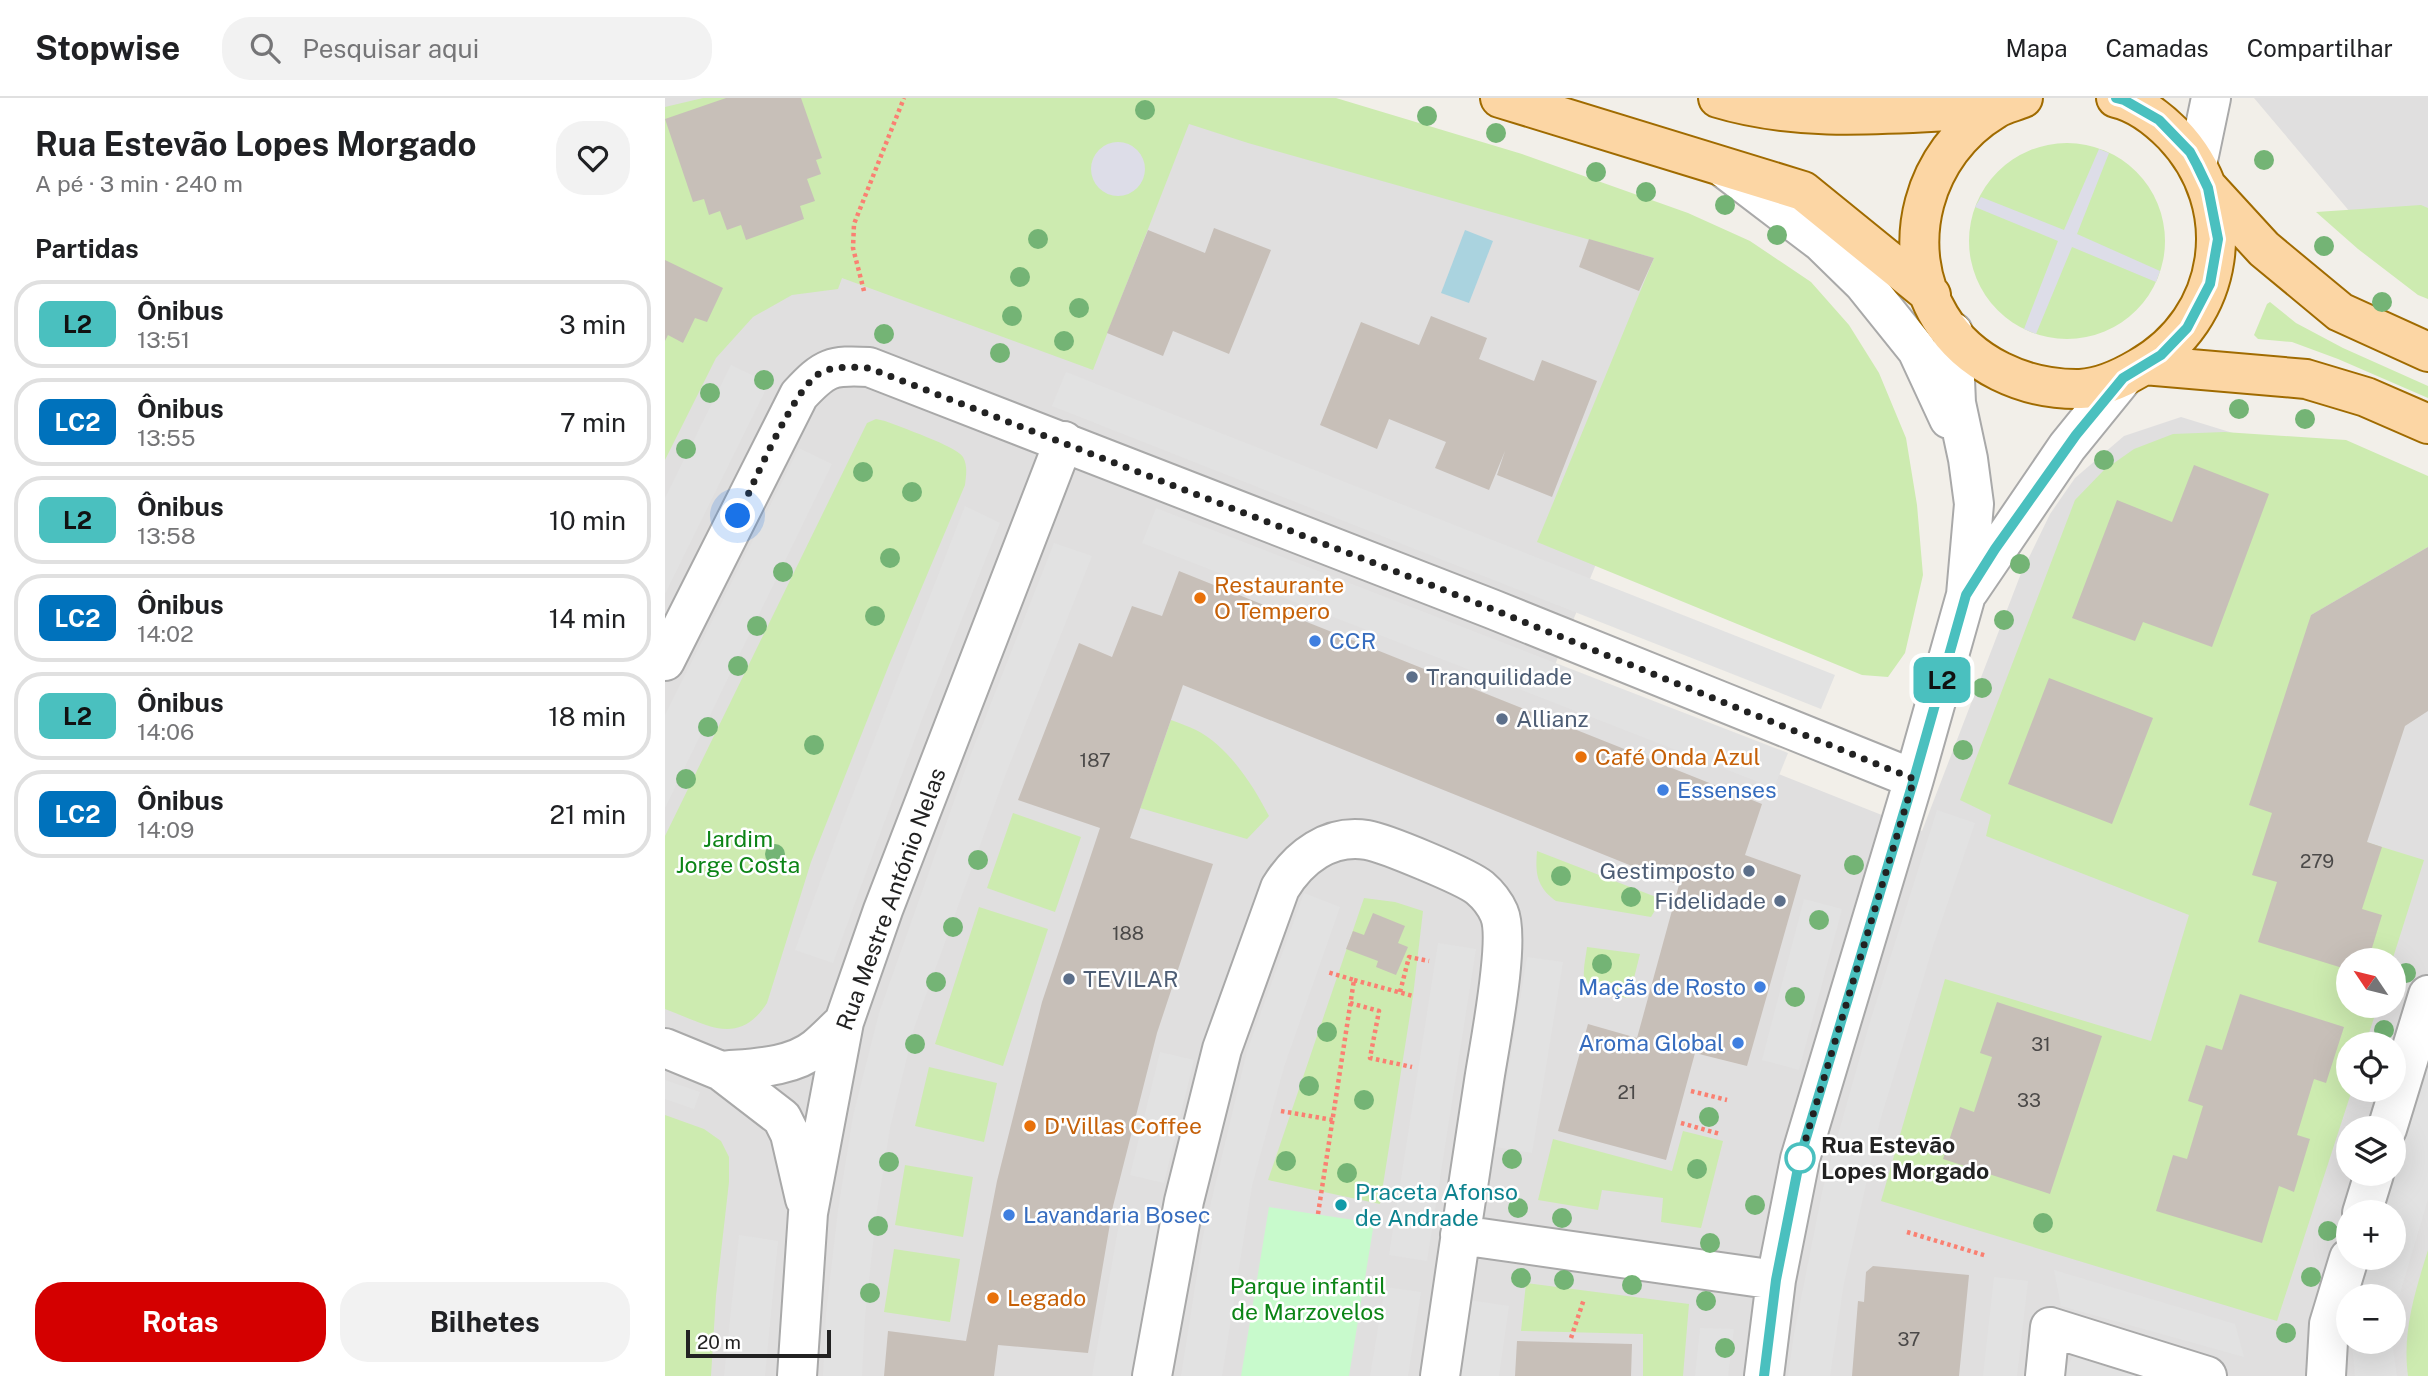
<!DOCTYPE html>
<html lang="pt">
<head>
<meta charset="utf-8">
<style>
	body { margin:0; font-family:"Public Sans",sans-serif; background:#f2f2f2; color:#202124; height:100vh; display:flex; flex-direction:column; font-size:26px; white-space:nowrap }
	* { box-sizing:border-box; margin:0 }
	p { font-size:23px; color:#757577 }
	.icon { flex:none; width:38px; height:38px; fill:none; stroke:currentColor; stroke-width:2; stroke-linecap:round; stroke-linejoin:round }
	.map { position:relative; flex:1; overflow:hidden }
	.details { display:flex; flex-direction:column; background:#fff; width:665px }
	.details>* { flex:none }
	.badge { padding:0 14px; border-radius:10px; font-size:24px; line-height:46px }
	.needle { width:46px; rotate:305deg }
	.buttons { position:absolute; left:1671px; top:850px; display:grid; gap:14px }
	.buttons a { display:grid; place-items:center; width:70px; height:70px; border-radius:50%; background:#fff; box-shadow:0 7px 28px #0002; font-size:35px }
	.scale { position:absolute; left:21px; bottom:18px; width:145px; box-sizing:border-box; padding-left:7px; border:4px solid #222; border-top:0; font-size:19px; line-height:24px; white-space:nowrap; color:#222; -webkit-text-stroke:5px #fff; paint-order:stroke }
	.you { position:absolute; width:35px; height:35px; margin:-18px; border:5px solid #fff; border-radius:50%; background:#1a73e8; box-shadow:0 0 0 10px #1a73e833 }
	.map>.badge { position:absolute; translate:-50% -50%; box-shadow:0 0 0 4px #fff }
	h2 { padding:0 35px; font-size:26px; line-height:63px }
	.round { display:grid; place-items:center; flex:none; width:74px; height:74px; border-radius:28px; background:#f2f2f2 }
	.head { display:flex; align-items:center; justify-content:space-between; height:119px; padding:0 35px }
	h1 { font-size:33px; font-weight:700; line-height:52px }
	.cta { display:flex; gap:14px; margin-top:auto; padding:14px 35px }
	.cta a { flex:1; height:80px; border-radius:28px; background:#d40000; color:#fff; font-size:28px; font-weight:700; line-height:80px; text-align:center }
	.cta a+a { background:#f2f2f2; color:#202124 }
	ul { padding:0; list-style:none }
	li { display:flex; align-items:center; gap:21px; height:88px; margin:0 14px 10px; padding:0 21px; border:4px solid #e0e0e0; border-radius:28px }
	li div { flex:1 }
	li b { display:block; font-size:26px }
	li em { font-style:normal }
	li .badge { min-width:77px; font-weight:700; text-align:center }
	header { display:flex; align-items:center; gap:42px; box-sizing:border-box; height:98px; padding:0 35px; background:#fff; border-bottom:2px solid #e0e0e0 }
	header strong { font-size:33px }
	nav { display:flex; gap:38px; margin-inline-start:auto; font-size:24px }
	.search { width:490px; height:63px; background:#f2f2f2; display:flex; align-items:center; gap:18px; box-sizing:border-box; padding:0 24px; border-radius:28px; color:#757577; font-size:26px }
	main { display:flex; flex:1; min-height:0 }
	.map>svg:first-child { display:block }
	.residential { fill:#e0dfdf; fill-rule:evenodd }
	.grass { fill:#cdebb0 }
	.park { fill:#c8facc }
	.parking { fill:#e2e2e2 }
	.plaza { fill:#dddde8 }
	.water { fill:#aad3df }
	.building { fill:#c7bfb8 }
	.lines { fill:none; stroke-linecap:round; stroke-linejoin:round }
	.minor-casing { stroke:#a9a9a9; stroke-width:42 }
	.major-casing { stroke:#a06b00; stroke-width:42 }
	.path { stroke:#fa8072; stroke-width:4.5; stroke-dasharray:3.5 3.5; stroke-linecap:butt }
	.minor { stroke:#fff; stroke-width:38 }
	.major { stroke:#fcd6a4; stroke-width:38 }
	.tree { fill:#74b475 }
	.line-casing { stroke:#fff; stroke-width:16 }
	.line { stroke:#4ac0bf; stroke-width:10 }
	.walk { stroke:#222; stroke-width:7; stroke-dasharray:0 12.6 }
	.food-dot { fill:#e8710a; stroke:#fff; stroke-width:2.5 }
	.shop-dot { fill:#3f7fe0; stroke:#fff; stroke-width:2.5 }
	.service-dot { fill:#5c6f8a; stroke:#fff; stroke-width:2.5 }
	.stop-dot { fill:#fff; stroke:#4ac0bf; stroke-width:3.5 }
	.culture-dot { fill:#0f9aa8; stroke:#fff; stroke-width:2.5 }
	.labels { text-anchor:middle; stroke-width:5; stroke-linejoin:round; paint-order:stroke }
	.number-label { font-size:19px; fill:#4b4948 }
	.food-label { font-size:23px; fill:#c56008; stroke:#fff; text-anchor:start }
	.shop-label { font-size:23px; fill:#366cbe; stroke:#fff; text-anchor:start }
	.service-label { font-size:23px; fill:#4e5e75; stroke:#fff; text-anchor:start }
	.park-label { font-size:23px; fill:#0c8416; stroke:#fff }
	.street-label { font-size:23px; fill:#222; stroke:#fff }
	.stop-label { font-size:23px; font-weight:bold; fill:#222; stroke:#fff; text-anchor:start }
	.culture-label { font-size:23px; fill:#0d838f; stroke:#fff; text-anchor:start }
</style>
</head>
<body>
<header>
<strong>Stopwise</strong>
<div class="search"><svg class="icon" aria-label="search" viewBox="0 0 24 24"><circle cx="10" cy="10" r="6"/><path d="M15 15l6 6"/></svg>Pesquisar aqui</div>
<nav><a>Mapa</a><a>Camadas</a><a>Compartilhar</a></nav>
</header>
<main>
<section class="details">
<div class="head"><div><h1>Rua Estevão Lopes Morgado</h1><p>A pé · 3 min · 240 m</p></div><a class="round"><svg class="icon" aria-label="heart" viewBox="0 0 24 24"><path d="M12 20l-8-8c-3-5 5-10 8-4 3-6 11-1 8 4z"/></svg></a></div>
<h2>Partidas</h2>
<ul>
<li><span class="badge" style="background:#4ac0bf;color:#111">L2</span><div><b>Ônibus</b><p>13:51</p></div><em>3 min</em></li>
<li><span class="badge" style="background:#0072bc;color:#fff">LC2</span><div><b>Ônibus</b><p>13:55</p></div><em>7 min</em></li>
<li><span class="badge" style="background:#4ac0bf;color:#111">L2</span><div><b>Ônibus</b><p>13:58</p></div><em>10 min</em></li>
<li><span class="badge" style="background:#0072bc;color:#fff">LC2</span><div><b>Ônibus</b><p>14:02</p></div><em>14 min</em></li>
<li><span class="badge" style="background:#4ac0bf;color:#111">L2</span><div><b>Ônibus</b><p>14:06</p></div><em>18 min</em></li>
<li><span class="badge" style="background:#0072bc;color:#fff">LC2</span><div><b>Ônibus</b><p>14:09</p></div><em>21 min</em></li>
</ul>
<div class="cta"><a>Rotas</a><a>Bilhetes</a></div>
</section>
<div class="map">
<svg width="1763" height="1278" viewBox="0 0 1763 1278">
	<rect width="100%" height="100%" fill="#f2efe9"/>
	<path class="residential" d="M0,0H607L1058,154L883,584L1257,733L1355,478L1385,416L1410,380L1459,338L1516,319L1678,369L1763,408V1278H0ZM1684,863H1729V908H1684ZM1684,947H1729V992H1684ZM1684,1031H1729V1076H1684ZM1684,1115H1729V1160H1684ZM1684,1199H1729V1244H1684Z
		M1589,0H1763V167L1696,127Z"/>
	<path class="grass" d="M38,0H671L857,56L1023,115L1085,143L1146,184L1184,227L1214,275L1241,340L1252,407L1258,477L1240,555L1223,579L1197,577L872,444L989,160L583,45L524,26L428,272L177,180L173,191L127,197L88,219L51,260L0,362V9Z
		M1304 143a98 98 0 1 1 196 0a98 98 0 1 1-196 0Z
		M1756,107L1763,110V201L1753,197L1693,151L1651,114Z
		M1605,204L1631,225L1678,250L1763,288V300L1673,261L1627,244L1593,241L1589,237L1602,206Z
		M211,321L220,323C235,329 291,348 298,359C303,368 301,378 300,387L224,567L146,764L102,905C73,950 41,926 0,911V738L202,325Z
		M1559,334L1681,342L1763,378V449L1646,517L1607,715L1759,762L1727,863H1684V908H1713L1700,947H1684V992H1687L1612,1223L1216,1103L1280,881L1486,943L1524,817L1321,738L1326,717L1295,702L1410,402L1439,372L1469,351L1508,336Z
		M506,622C514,625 523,628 531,632C563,648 588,687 604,718L582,741L475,710Z
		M348,715L416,739L390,814L322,790Z
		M872,753L991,799L992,809L986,819L891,803C872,789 870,776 872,753Z
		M699,800L730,804L758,813L748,898L715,1106L603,1082Z
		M314,809L383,831L338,968L270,946Z
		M922,849L975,856L964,900C950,898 922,897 919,879C918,870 921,858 922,849Z
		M264,969L332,985L319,1044L250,1028Z
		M0,1017L39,1031L56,1043L64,1059V1084L51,1198L46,1278H0Z
		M1018,1033L1058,1043L1036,1130L996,1124L998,1100L937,1092L933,1112L873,1102L888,1041L1007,1073Z
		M240,1067L308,1079L298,1139L230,1127Z
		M229,1151L295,1161L285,1224L219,1214Z
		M1763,1152V1278H1743C1737,1234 1750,1194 1763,1152Z
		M861,1185L1024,1206L1018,1278H978V1236L856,1233Z"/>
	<path class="park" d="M604,1109L709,1125L684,1278H576Z"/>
	<path class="parking" d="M66,267L104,285L0,496V400Z
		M401,274L1170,577L1156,611L387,308Z
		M134,350L167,366L0,710V617Z
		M300,408L335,425L256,624L168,865L130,852L179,719Z
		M491,410L1123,655L1109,690L477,445Z
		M389,445L427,458L340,678L249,930L225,1030L211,1118L200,1219L197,1278H158L161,1216L173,1112L188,1018L214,915L304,661Z
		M1272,712L1310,725L1269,845L1215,1023L1179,1185L1165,1278H1123L1129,1236L1158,1090L1204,927Z
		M639,795L675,809L619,969L587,1088L557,1278H516L538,1138L582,953Z
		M1139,801L1177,811L1134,972L1097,962Z
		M773,845L811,851L762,1163L724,1157Z
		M862,859L898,864L867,1055L831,1049Z
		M495,954L529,962L499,1085L465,1077Z
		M1763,967V1101L1731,1209L1729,1221V1199H1693L1705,1160H1729V1115H1718Z
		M0,982L35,994L29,1011L0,1001Z
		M457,1109L495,1115L467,1278H427Z
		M74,1137L113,1143L100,1278H59Z
		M1389,1172L1570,1226L1579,1259L1396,1208Z
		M1329,1179L1363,1183L1352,1278H1318Z
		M720,1189L756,1194L743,1278H705Z
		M804,1202L844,1208L834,1278H794Z
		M1035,1230L1069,1231L1063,1278H1030Z
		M1687,1244H1727L1732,1278H1690Z
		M1414,1249L1513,1278H1396Z"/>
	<path class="plaza" d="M426 71a27 27 0 1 1 54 0a27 27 0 1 1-54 0Z
		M1434,51L1444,55L1412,136L1495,173L1491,184L1407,149L1371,236L1359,231L1393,143L1310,109L1316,99L1399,132Z"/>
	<path class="water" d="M800,132L828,143L804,205L776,195Z"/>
	<path class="building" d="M61,0H136L157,60L151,62L156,76L142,81L150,103L135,108L139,121L81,142L76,127L62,132L55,113L44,117L39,101L28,104L0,21Z
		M549,130L606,152L564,256L508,233L498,258L442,235L483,132L540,155Z
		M924,141L989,160L974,193L914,169Z
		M0,162L58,190L42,224L30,220L18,245L3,237L0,243Z
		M766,218L822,240L814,261L869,283L877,262L932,283L887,399L832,377L840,353L824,392L770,370L781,344L724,321L712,351L655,327L696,224L754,247Z
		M1529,367L1604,396L1547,549L1478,524L1470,543L1407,520L1452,402L1507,424Z
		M1763,449V613L1740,628L1702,744L1717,749L1697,811L1717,817L1703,863H1684V872L1593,844L1612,784L1587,777L1607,715L1584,707L1646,517Z
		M514,473L1097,706L1080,757L1136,777L1082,968L1030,955L1001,1062L893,1033L923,926L972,940L1014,787L518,587L465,740L548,766L492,935L448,1108L423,1255L333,1247L329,1278H219L223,1233L301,1243L332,1083L377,904L435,730L353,702L414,545L447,559L467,508L497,518Z
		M1384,580L1488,620L1447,726L1343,686Z
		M708,815L740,828L733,845L743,849L731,877L711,869L713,863L681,851L688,833L699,837Z
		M1575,896L1679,929L1661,985L1649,981L1632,1037L1645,1041L1629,1094L1614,1088L1597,1145L1491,1113L1508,1057L1522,1061L1538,1008L1523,1003L1541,947L1557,952Z
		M1332,904L1437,938L1385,1096L1278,1061L1295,1009L1309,1014L1327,959L1315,955Z
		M1208,1168L1304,1177L1294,1278H1187L1193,1203L1199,1204L1201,1174Z
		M852,1243L967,1246L966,1278H850Z"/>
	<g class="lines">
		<defs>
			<path id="minor" d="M1532,67L1546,0
				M1060,71L1156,144L1199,186L1252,252L1284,321
				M1304,493L1402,349L1458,280
				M0,563L134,297C160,269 166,267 204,269L827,511L1249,681
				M0,950L56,973L117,1020L125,1036L140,1101
				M56,973C87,970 126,970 151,950C161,942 170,932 179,924
				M1722,1031L1763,897
				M1697,1115L1709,1076
				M795,1137L1111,1182
				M132,1278L143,1115L179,924L218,812L399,343
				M487,1278L519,1103L557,951L615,790C634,759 664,736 702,742C720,745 802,779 815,790C822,796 830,806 834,815C846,842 824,949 819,983C804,1081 789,1180 775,1278
				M1099,1278L1111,1182L1135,1061L1249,681L1301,497L1309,406L1303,361L1291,305L1288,234
				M1380,1278L1385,1229L1542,1278
				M1661,1278L1664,1226L1684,1160"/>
			<path id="major" d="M835,0L1138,93L1266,197
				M1053,0C1142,27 1238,14 1329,11
				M1358,0C1349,4 1337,6 1329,12C1259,54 1232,148 1275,219C1304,267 1360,292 1415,291C1434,290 1457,280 1474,270C1561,221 1577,108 1508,36C1493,21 1473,5 1451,0
				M1543,90L1599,151L1675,214L1763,254
				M1479,267L1641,281L1701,299L1763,326"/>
		</defs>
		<use href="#minor" class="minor-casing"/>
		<use href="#major" class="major-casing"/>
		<path class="path" d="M199,193L188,150L189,126L239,0
			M689,882L748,898
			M735,894L744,859L764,863
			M685,905L714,913L705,960L747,969
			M1026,993L1062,1002
			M616,1013L668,1022
			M1016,1025L1055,1036
			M653,1116L689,882L662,874
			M1242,1134L1322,1158
			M906,1240L919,1201"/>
		<use href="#minor" class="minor"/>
		<use href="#major" class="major"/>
	</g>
	<g class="tree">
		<circle cx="480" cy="12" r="10"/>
		<circle cx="762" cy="18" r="10"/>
		<circle cx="831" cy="35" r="10"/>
		<circle cx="1599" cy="62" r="10"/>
		<circle cx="931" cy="74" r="10"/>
		<circle cx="981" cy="94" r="10"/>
		<circle cx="1060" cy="107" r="10"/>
		<circle cx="1112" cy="137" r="10"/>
		<circle cx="373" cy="141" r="10"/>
		<circle cx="1659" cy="148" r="10"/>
		<circle cx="355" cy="179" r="10"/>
		<circle cx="1717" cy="204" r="10"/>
		<circle cx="414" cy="210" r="10"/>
		<circle cx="347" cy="218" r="10"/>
		<circle cx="219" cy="236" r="10"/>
		<circle cx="399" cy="243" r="10"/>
		<circle cx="335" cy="255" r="10"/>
		<circle cx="99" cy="282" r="10"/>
		<circle cx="45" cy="295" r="10"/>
		<circle cx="1574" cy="311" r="10"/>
		<circle cx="1640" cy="321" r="10"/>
		<circle cx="21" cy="351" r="10"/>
		<circle cx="1439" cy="362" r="10"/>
		<circle cx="198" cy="374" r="10"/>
		<circle cx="247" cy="394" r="10"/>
		<circle cx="225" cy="460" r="10"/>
		<circle cx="1355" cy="466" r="10"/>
		<circle cx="118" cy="474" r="10"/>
		<circle cx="210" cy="518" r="10"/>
		<circle cx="1339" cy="522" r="10"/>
		<circle cx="92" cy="528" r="10"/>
		<circle cx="73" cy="568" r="10"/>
		<circle cx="1317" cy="590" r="10"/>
		<circle cx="43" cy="629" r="10"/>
		<circle cx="149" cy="647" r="10"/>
		<circle cx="1298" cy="652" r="10"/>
		<circle cx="21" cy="681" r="10"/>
		<circle cx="110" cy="756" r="10"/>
		<circle cx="313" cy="762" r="10"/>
		<circle cx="1189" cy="767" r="10"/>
		<circle cx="896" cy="778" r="10"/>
		<circle cx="966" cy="799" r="10"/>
		<circle cx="1154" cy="822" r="10"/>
		<circle cx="288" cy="829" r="10"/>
		<circle cx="937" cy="866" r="10"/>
		<circle cx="1741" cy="875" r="10"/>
		<circle cx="271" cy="884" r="10"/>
		<circle cx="1130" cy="899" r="10"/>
		<circle cx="1719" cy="932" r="10"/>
		<circle cx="662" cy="934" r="10"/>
		<circle cx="250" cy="946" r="10"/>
		<circle cx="644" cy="988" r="10"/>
		<circle cx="699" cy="1002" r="10"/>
		<circle cx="1044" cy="1019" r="10"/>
		<circle cx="847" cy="1061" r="10"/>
		<circle cx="621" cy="1063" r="10"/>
		<circle cx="224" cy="1064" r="10"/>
		<circle cx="1032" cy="1071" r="10"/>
		<circle cx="682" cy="1075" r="10"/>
		<circle cx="1090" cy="1107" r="10"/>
		<circle cx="853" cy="1110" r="10"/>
		<circle cx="897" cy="1120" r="10"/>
		<circle cx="1378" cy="1125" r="10"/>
		<circle cx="213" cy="1128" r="10"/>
		<circle cx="1663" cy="1133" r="10"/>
		<circle cx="1045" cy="1145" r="10"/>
		<circle cx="1646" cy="1179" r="10"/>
		<circle cx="856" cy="1180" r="10"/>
		<circle cx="899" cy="1182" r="10"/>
		<circle cx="967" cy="1187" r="10"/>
		<circle cx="205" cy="1195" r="10"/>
		<circle cx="1041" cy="1203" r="10"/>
		<circle cx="1621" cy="1235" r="10"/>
		<circle cx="1060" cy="1250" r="10"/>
	</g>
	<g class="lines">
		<defs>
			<path id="line" d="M1099,1278L1111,1182L1135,1060L1249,681L1301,497L1330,451L1411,337L1458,280L1496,257L1522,230L1545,186L1553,141L1543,90L1532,67L1525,54L1494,22L1459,2L1451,0"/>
		</defs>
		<use href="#line" class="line-casing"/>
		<use href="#line" class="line"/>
		<path class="walk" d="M73,418C89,385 126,297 152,277C167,267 187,269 204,270L802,501L1249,681L1135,1060"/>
	</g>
	<g class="food-dot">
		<circle cx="535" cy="500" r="7"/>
		<circle cx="916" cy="659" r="7"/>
		<circle cx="365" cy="1028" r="7"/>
		<circle cx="328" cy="1200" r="7"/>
	</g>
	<g class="shop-dot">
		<circle cx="650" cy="543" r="7"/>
		<circle cx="998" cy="692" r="7"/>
		<circle cx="1095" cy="889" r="7"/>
		<circle cx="1073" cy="945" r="7"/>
		<circle cx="344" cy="1117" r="7"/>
	</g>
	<g class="service-dot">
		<circle cx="747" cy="579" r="7"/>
		<circle cx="837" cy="621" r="7"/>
		<circle cx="1084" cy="773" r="7"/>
		<circle cx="1115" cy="803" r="7"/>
		<circle cx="404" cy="881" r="7"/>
	</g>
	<circle class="stop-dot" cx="1135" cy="1060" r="14"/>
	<circle class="culture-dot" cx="676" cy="1107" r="7"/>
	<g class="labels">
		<g class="number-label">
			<text x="430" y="669">187</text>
			<text x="1652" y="770">279</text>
			<text x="463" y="842">188</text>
			<text x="1376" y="953">31</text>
			<text x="962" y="1001">21</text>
			<text x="1364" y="1009">33</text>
			<text x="1244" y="1248">37</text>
		</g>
		<g class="food-label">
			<text x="549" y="495">Restaurante<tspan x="549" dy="26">O Tempero</tspan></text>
			<text x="930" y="667">Café Onda Azul</text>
			<text x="379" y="1036">D'Villas Coffee</text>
			<text x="342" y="1208">Legado</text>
		</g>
		<g class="shop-label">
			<text x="664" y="551">CCR</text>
			<text x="1012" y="700">Essenses</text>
			<text x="1081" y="897" text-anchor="end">Maçãs de Rosto</text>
			<text x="1059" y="953" text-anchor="end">Aroma Global</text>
			<text x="358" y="1125">Lavandaria Bosec</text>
		</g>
		<g class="service-label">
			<text x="761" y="587">Tranquilidade</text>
			<text x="851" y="629">Allianz</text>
			<text x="1070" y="781" text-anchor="end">Gestimposto</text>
			<text x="1101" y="811" text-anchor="end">Fidelidade</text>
			<text x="418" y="889">TEVILAR</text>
		</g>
		<g class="park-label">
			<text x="73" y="749">Jardim<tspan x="73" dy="26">Jorge Costa</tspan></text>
			<text x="643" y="1196">Parque infantil<tspan x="643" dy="26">de Marzovelos</tspan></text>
		</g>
		<g class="street-label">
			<text transform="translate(226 801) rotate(-70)" y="8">Rua Mestre António Nelas</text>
		</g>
		<g class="stop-label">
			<text x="1156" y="1055">Rua Estevão<tspan x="1156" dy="26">Lopes Morgado</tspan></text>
		</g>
		<g class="culture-label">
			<text x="690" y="1102">Praceta Afonso<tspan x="690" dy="26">de Andrade</tspan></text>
		</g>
	</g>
</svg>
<div class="buttons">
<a><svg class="needle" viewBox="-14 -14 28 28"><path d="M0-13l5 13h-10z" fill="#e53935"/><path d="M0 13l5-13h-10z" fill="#757577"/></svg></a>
<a><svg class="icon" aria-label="locate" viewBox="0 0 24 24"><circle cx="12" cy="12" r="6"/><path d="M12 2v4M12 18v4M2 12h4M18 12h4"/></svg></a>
<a><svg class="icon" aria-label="layers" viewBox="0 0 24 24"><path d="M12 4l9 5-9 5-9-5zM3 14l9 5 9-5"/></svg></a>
<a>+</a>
<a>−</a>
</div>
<div class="scale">20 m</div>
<div class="you" style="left:73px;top:418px"></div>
<b class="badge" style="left:1277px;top:582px;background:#4ac0bf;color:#111">L2</b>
</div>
</main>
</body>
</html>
